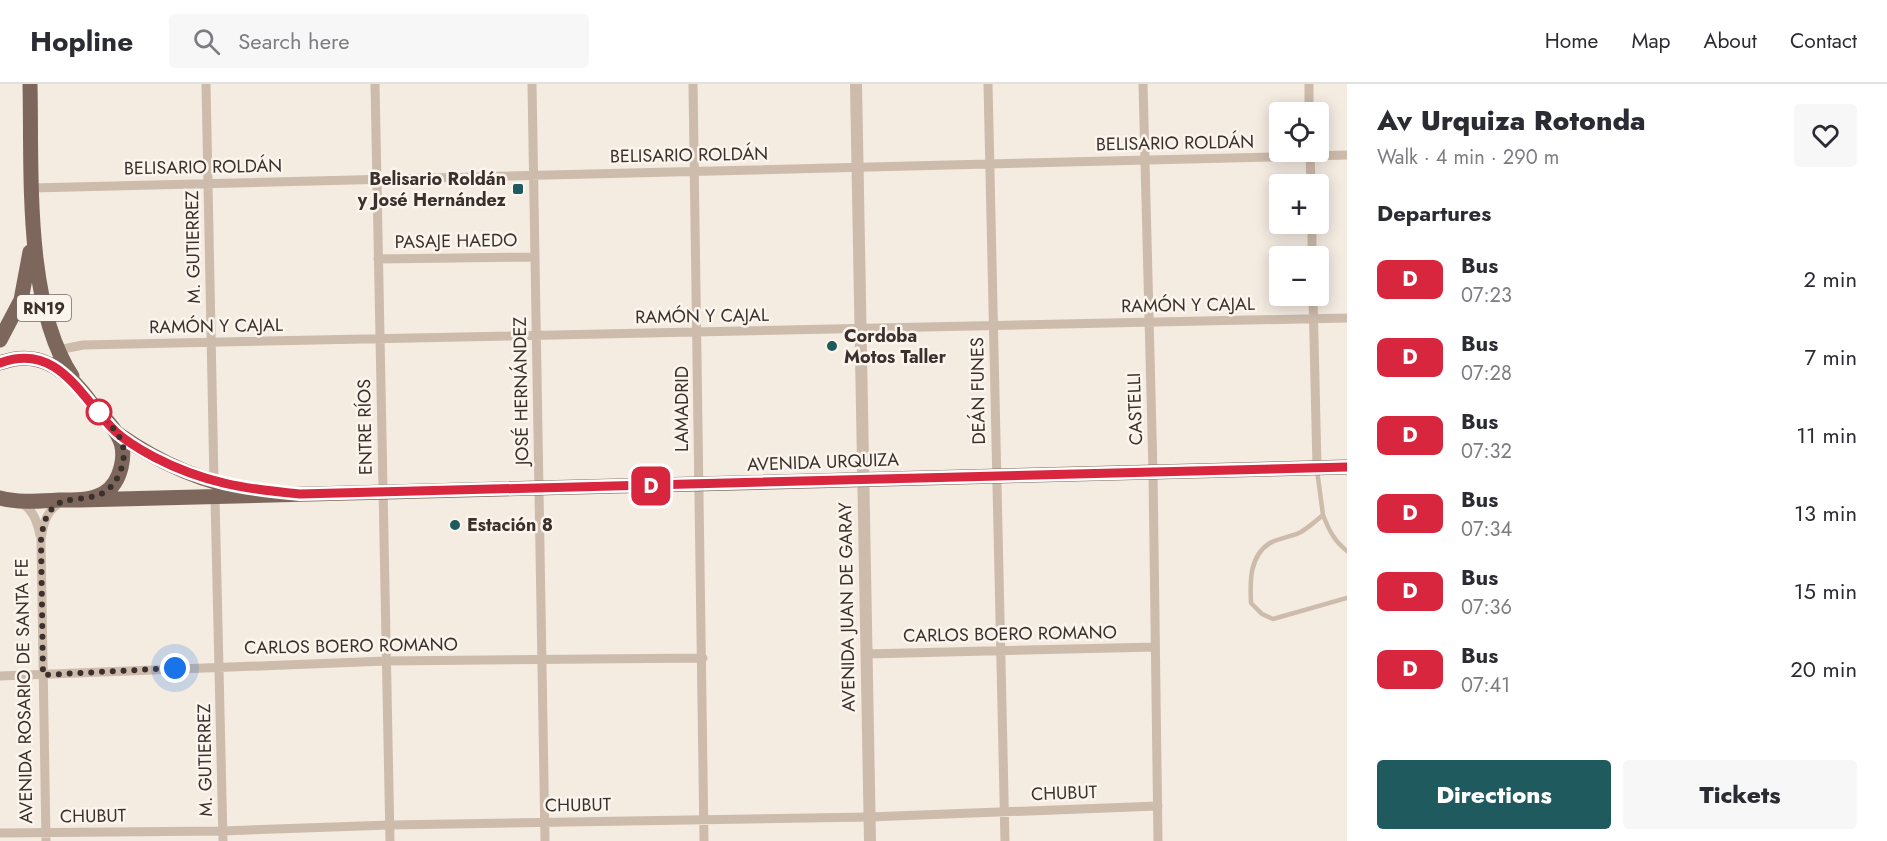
<!DOCTYPE html>
<html lang="en">
<head>
<meta charset="utf-8">
<style>
	body { margin:0; font-family:Jost,sans-serif; background:#f7f7f7; color:#2b2b33; height:100vh; display:flex; flex-direction:column; font-size:22px; white-space:nowrap }
	* { box-sizing:border-box; margin:0 }
	p { font-size:20px; color:#7c7c81 }
	.icon { flex:none; width:33px; height:33px; fill:none; stroke:currentColor; stroke-width:2; stroke-linecap:round; stroke-linejoin:round }
	.map { position:relative; flex:1; overflow:hidden }
	.panel { display:flex; flex-direction:column; background:#fff; width:540px }
	.panel>* { flex:none }
	.badge { padding:0 12px; border-radius:9px; font-size:21px; line-height:39px }
	.tools { position:absolute; left:1269px; top:18px; display:grid; gap:12px }
	.tools a { display:grid; place-items:center; width:60px; height:60px; border-radius:6px; background:#fff; box-shadow:0 3px 15px #0003; font-size:30px }
	.you { position:absolute; width:30px; height:30px; margin:-15px; border:4px solid #fff; border-radius:50%; background:#1a73e8; box-shadow:0 0 0 9px #1a73e833 }
	.map>.badge { position:absolute; translate:-50% -50%; box-shadow:0 0 0 3px #fff }
	h2 { padding:0 30px; font-size:22px; line-height:54px }
	.round { display:grid; place-items:center; flex:none; width:63px; height:63px; border-radius:6px; background:#f7f7f7 }
	.headline { display:flex; align-items:center; justify-content:space-between; height:102px; padding:0 30px }
	h1 { font-size:28px; font-weight:800; line-height:45px }
	.action { display:flex; gap:12px; margin-top:auto; padding:12px 30px }
	.action a { flex:1; height:69px; border-radius:6px; background:#1f5a5e; color:#fff; font-size:24px; font-weight:800; line-height:69px; text-align:center }
	.action a+a { background:#f7f7f7; color:#2b2b33 }
	ul { padding:0; list-style:none }
	li { display:flex; align-items:center; gap:18px; height:78px; padding:0 30px }
	li div { flex:1 }
	li b { display:block; font-size:22px }
	li em { font-style:normal }
	li .badge { min-width:66px; font-weight:700; text-align:center }
	header { display:flex; align-items:center; gap:36px; box-sizing:border-box; height:84px; padding:0 30px; background:#fff; border-bottom:2px solid #e1e1e2 }
	header strong { font-size:28px }
	nav { display:flex; gap:33px; margin-inline-start:auto; font-size:21px }
	.search { width:420px; height:54px; background:#f7f7f7; display:flex; align-items:center; gap:15px; box-sizing:border-box; padding:0 21px; border-radius:6px; color:#7c7c81; font-size:22px }
	main { display:flex; flex:1; min-height:0 }
	.map>svg:first-child { display:block }
	.lines { fill:none; stroke-linecap:round; stroke-linejoin:round }
	.service { stroke:#cdbbac; stroke-width:4.5 }
	.minor { stroke:#cdbbac; stroke-width:9 }
	.tertiary { stroke:#cdbbac; stroke-width:12 }
	.primary { stroke:#7d675c; stroke-width:15 }
	.line-casing { stroke:#fff; stroke-width:14 }
	.line { stroke:#d7263d; stroke-width:9 }
	.walk { stroke:#3b302b; stroke-width:6; stroke-dasharray:0 10.8 }
	.poi-dot { fill:#1f5a5e; stroke:#fbf5ee; stroke-width:2 }
	.stop-dot { fill:#fff; stroke:#d7263d; stroke-width:3 }
	.labels { text-anchor:middle; stroke-width:5; stroke-linejoin:round; paint-order:stroke }
	.shield { fill:#fbf5ee; stroke:#756b66; stroke-width:1.5 }
	.shield-label { font-size:16px; font-weight:bold; fill:#3b302b }
	.street-label { font-size:18px; fill:#3b302b; stroke:#fbf5ee }
	.poi-label { font-size:18px; font-weight:bold; fill:#3b302b; stroke:#fbf5ee; text-anchor:start }
</style>
</head>
<body>
<header>
<strong>Hopline</strong>
<div class="search"><svg class="icon" aria-label="search" viewBox="0 0 24 24"><circle cx="10" cy="10" r="6"/><path d="M15 15l6 6"/></svg>Search here</div>
<nav><a>Home</a><a>Map</a><a>About</a><a>Contact</a></nav>
</header>
<main>
<div class="map">
<svg width="1347" height="757" viewBox="0 0 1347 757">
	<rect width="100%" height="100%" fill="#f4ebe1"/>
	<g class="lines">
		<path class="service" d="M1317,386L1323,431
			M1347,467C1334,457 1329,446 1323,431C1316,437 1309,443 1301,448C1291,453 1279,454 1270,459C1249,472 1250,498 1251,519L1262,530L1273,535L1347,514"/>
		<path class="minor" d="M206,0L214,398
			M375,0L390,757
			M532,0L545,757
			M693,0L704,757
			M988,0L1005,757
			M1143,0L1153,388L1158,757
			M1309,0V28
			M1310,68L1311,100
			M32,104L1347,71
			M1312,140V172
			M378,175L535,173
			M1313,212L1317,383
			M58,266L83,261L1347,234
			M215,414L223,757
			M20,418C33,425 37,437 40,451
			M866,570L1155,563
			M0,592L386,577L703,574
			M0,749L222,747L390,741L869,733L1158,722
			M46,757L41,456C43,439 47,425 63,417"/>
		<path class="tertiary" d="M856,0L870,757"/>
		<path class="primary" d="M30,0C32,87 24,219 72,292
			M0,256L21,216L30,168
			M0,279C17,273 32,272 49,280C66,287 81,305 92,320C100,330 112,340 118,352C128,369 121,399 104,409C91,417 74,416 59,416C39,417 19,419 0,414
			M118,350C158,378 203,399 252,406
			M80,416L1347,383"/>
	</g>
	<g class="lines">
		<defs>
			<path id="line" d="M0,279C59,257 81,315 116,348C127,358 141,366 154,373C204,399 245,405 300,410L1347,383"/>
		</defs>
		<use href="#line" class="line-casing"/>
		<use href="#line" class="line"/>
		<path class="walk" d="M99,328C107,338 120,349 123,362C127,379 116,406 98,411C87,415 64,415 58,420C45,428 43,442 41,456L43,591L175,584"/>
	</g>
	<g class="poi-dot">
		<rect x="512" y="99" width="12" height="12" rx="3"/>
		<circle cx="832" cy="262" r="6"/>
		<circle cx="455" cy="441" r="6"/>
	</g>
	<circle class="stop-dot" cx="99" cy="328" r="12"/>
	<g class="labels">
		<rect class="shield" x="17" y="211" width="54" height="26" rx="4.5"/>
		<g class="shield-label">
			<text x="44" y="230">RN19</text>
		</g>
		<g class="street-label">
			<text transform="translate(1175 59) rotate(-1)" y="6">BELISARIO ROLDÁN</text>
			<text transform="translate(689 71) rotate(-1)" y="6">BELISARIO ROLDÁN</text>
			<text transform="translate(203 83) rotate(-1)" y="6">BELISARIO ROLDÁN</text>
			<text transform="translate(456 157) rotate(-1)" y="6">PASAJE HAEDO</text>
			<text transform="translate(193 163) rotate(-91)" y="6">M. GUTIERREZ</text>
			<text transform="translate(1188 221) rotate(-1)" y="6">RAMÓN Y CAJAL</text>
			<text transform="translate(702 232) rotate(-1)" y="6">RAMÓN Y CAJAL</text>
			<text transform="translate(216 242) rotate(-1)" y="6">RAMÓN Y CAJAL</text>
			<text transform="translate(521 307) rotate(-91)" y="6">JOSÉ HERNÁNDEZ</text>
			<text transform="translate(978 307) rotate(-91)" y="6">DEÁN FUNES</text>
			<text transform="translate(682 325) rotate(-90)" y="6">LAMADRID</text>
			<text transform="translate(1135 325) rotate(-92)" y="6">CASTELLI</text>
			<text transform="translate(365 343) rotate(-91)" y="6">ENTRE RÍOS</text>
			<text transform="translate(823 378) rotate(-2)" y="6">AVENIDA URQUIZA</text>
			<text transform="translate(847 523) rotate(-91)" y="6">AVENIDA JUAN DE GARAY</text>
			<text transform="translate(1010 550) rotate(-1)" y="6">CARLOS BOERO ROMANO</text>
			<text transform="translate(351 562) rotate(-1)" y="6">CARLOS BOERO ROMANO</text>
			<text transform="translate(24 607) rotate(-91)" y="6">AVENIDA ROSARIO DE SANTA FE</text>
			<text transform="translate(205 676) rotate(-91)" y="6">M. GUTIERREZ</text>
			<text transform="translate(1064 709) rotate(-2)" y="6">CHUBUT</text>
			<text transform="translate(578 721) rotate(-1)" y="6">CHUBUT</text>
			<text transform="translate(93 732) rotate(-1)" y="6">CHUBUT</text>
		</g>
		<g class="poi-label">
			<text x="506" y="101" text-anchor="end">Belisario Roldán<tspan x="506" dy="21">y José Hernández</tspan></text>
			<text x="844" y="258">Cordoba<tspan x="844" dy="21">Motos Taller</tspan></text>
			<text x="467" y="447">Estación 8</text>
		</g>
	</g>
</svg>
<div class="tools">
<a><svg class="icon" aria-label="locate" viewBox="0 0 24 24"><circle cx="12" cy="12" r="6"/><path d="M12 2v4M12 18v4M2 12h4M18 12h4"/></svg></a>
<a>+</a>
<a>−</a>
</div>
<div class="you" style="left:175px;top:584px"></div>
<b class="badge" style="left:651px;top:402px;background:#d7263d;color:#fff">D</b>
</div>
<section class="panel">
<div class="headline"><div><h1>Av Urquiza Rotonda</h1><p>Walk · 4 min · 290 m</p></div><a class="round"><svg class="icon" aria-label="heart" viewBox="0 0 24 24"><path d="M12 20l-8-8c-3-5 5-10 8-4 3-6 11-1 8 4z"/></svg></a></div>
<h2>Departures</h2>
<ul>
<li><span class="badge" style="background:#d7263d;color:#fff">D</span><div><b>Bus</b><p>07:23</p></div><em>2 min</em></li>
<li><span class="badge" style="background:#d7263d;color:#fff">D</span><div><b>Bus</b><p>07:28</p></div><em>7 min</em></li>
<li><span class="badge" style="background:#d7263d;color:#fff">D</span><div><b>Bus</b><p>07:32</p></div><em>11 min</em></li>
<li><span class="badge" style="background:#d7263d;color:#fff">D</span><div><b>Bus</b><p>07:34</p></div><em>13 min</em></li>
<li><span class="badge" style="background:#d7263d;color:#fff">D</span><div><b>Bus</b><p>07:36</p></div><em>15 min</em></li>
<li><span class="badge" style="background:#d7263d;color:#fff">D</span><div><b>Bus</b><p>07:41</p></div><em>20 min</em></li>
</ul>
<div class="action"><a>Directions</a><a>Tickets</a></div>
</section>
</main>
</body>
</html>
